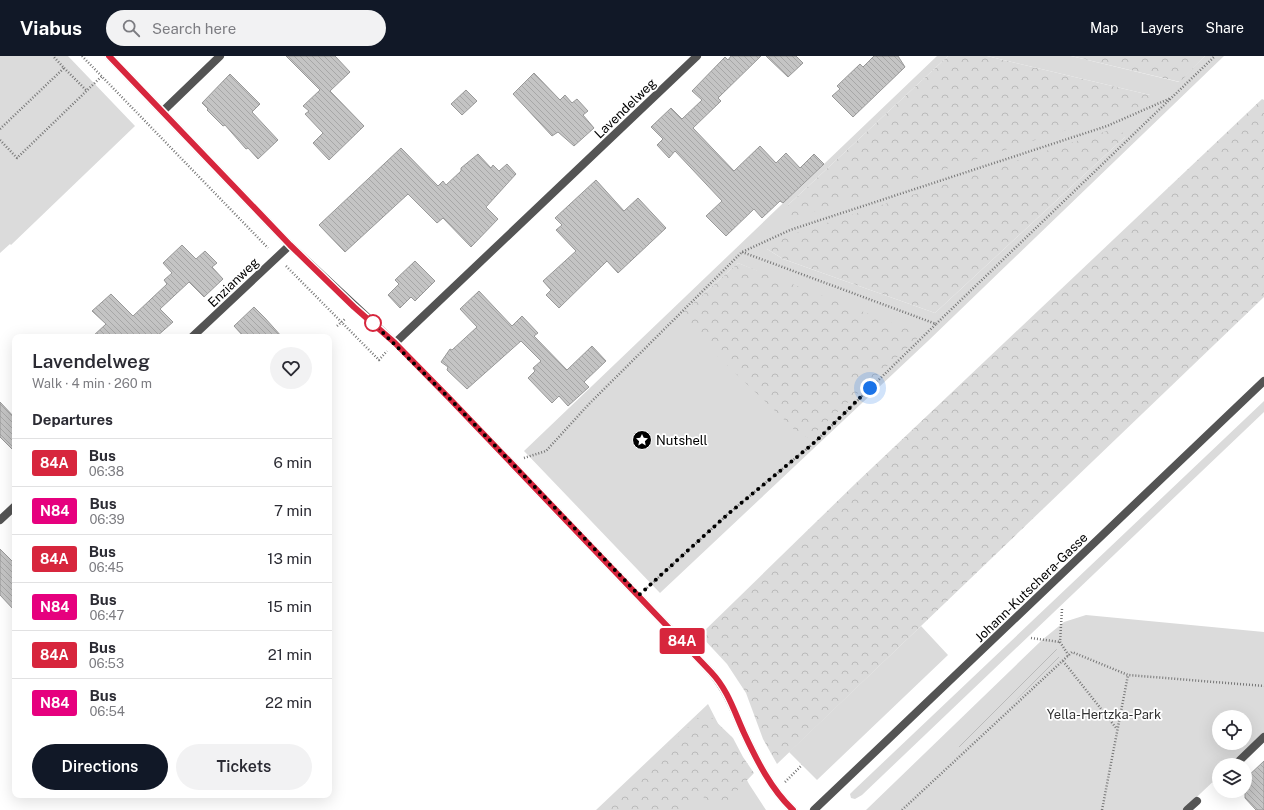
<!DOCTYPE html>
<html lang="en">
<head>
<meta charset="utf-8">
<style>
	body { margin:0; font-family:"Public Sans",sans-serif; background:#f2f2f3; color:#2b2b33; height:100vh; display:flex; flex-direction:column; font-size:15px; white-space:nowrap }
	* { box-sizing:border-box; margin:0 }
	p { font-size:13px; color:#7c7c81 }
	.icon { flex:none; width:22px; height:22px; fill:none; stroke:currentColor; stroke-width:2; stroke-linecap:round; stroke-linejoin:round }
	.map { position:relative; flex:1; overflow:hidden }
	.side { position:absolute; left:12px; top:278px; width:320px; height:464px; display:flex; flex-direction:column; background:#fff; border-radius:8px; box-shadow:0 4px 16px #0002 }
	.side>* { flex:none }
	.badge { padding:0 8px; border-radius:3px; font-size:14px; line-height:26px }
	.fabs { position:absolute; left:1212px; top:654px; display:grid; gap:8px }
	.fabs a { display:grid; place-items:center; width:40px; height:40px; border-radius:50%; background:#fff; box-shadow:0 4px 16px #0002; font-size:20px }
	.you { position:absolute; width:20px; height:20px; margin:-10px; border:3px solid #fff; border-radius:50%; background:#1a73e8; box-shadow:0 0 0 6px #1a73e833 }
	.map>.badge { position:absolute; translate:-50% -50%; box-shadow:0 0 0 2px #fff }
	h2 { padding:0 20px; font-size:15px; line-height:36px }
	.round { display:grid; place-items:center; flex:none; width:42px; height:42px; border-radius:21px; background:#f2f2f3 }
	.headline { display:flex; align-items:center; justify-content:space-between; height:68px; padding:0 20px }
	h1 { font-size:19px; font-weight:600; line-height:30px }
	.button { display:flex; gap:8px; margin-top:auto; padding:8px 20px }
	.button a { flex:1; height:46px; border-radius:24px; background:#111827; color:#fff; font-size:16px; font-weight:600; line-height:46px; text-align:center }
	.button a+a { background:#f2f2f3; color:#2b2b33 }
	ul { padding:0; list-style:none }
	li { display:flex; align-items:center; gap:12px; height:48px; padding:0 20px; border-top:1px solid #e1e1e2 }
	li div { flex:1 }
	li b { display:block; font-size:15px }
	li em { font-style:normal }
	li .badge { min-width:44px; font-weight:700; text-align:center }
	header { display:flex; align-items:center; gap:24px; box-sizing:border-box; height:56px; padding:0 20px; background:#111827; color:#fff }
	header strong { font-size:19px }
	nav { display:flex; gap:22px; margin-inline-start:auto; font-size:14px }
	.search { width:280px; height:36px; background:#f2f2f3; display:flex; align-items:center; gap:10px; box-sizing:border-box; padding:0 14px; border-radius:22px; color:#7c7c81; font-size:15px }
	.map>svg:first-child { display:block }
	.green { fill:#dbdbdb; fill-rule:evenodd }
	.forest { fill:url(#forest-crowns) }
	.garden { fill:url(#garden-furrows) }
	.building { fill:url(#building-back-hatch); stroke:#989898 }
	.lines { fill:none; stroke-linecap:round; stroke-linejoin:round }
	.path { stroke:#767676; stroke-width:2.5; stroke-dasharray:1 2; stroke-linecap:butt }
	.service { stroke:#545454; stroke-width:8 }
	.minor { stroke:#545454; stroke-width:8 }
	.tertiary { stroke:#545454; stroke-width:8 }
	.line-casing { stroke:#fff; stroke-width:9 }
	.line { stroke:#d7263d; stroke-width:6 }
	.walk { stroke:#000; stroke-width:4; stroke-dasharray:0 7.2 }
	.stop-dot { fill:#fff; stroke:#d7263d; stroke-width:2 }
	.labels { text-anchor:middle; stroke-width:3.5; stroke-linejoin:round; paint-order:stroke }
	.street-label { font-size:13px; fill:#000; stroke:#fff }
	.poi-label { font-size:13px; fill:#000; stroke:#fff; text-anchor:start }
	.park-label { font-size:13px; fill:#323232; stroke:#fff }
</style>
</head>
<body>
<header>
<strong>Viabus</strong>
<div class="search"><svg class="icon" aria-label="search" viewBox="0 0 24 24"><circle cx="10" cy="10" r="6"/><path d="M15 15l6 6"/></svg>Search here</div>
<nav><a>Map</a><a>Layers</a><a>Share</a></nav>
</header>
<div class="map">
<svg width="1264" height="754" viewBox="0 0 1264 754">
	<defs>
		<pattern id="forest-crowns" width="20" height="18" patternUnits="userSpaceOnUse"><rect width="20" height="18" fill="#dbdbdb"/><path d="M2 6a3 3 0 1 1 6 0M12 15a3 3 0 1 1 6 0" fill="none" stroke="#bababa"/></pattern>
		<pattern id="garden-furrows" width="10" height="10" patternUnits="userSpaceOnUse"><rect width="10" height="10" fill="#dbdbdb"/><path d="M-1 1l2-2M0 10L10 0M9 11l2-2" fill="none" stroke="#bababa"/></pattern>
		<pattern id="building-back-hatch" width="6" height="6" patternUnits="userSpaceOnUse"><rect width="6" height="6" fill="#c4c4c4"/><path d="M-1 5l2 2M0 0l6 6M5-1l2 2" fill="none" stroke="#a7a7a7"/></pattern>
	</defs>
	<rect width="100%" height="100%" fill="#fff"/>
	<path class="green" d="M0,0H68L135,70L11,189L10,188L0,197Z
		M937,0H948L788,149L1150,39L987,0H1071L1179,26L1205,0H1224L928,285L660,537L524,395ZM1125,81L935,257L783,203L767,193ZM738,207L757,215L683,256Z
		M1264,345V356L862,739L855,743L851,742L850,738L854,734Z
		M1086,559L1264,576V677L1230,709H1219V720L1183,754H866L1042,584L1064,566ZM1219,661H1245V687H1219Z
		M921,570L948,599L817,724L789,696Z
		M708,648L749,728L766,754H596Z"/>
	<path class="forest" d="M948,0H987L1150,39L1147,48L791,163L788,149Z
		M1071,0H1205L1180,26Z
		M1262,43L1264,44V241L777,708L763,683L746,637L727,608L700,579L855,428Z
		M1119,71L1125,81L935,257L783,203L767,193L772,185Z
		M738,207L915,276L917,283L809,382L798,377L685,269L683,256Z
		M705,655L733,682L743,701L754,717L726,746L705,747L702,734L680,754H601Z"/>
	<path class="garden" d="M1055,590L1059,598V603L967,690L963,692L952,689Z"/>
	<path class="building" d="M286,0H335L350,16L330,35L364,70L329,104L313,87L323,77L305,58L309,55L303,50L320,34Z
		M731,0H761L718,42L721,45L693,72L734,115L760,90L776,107L786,97L800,112L814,98L824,108L783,147L780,145L762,162L754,153L726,180L706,160L722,145L675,95L669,102L657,89L663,83L651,71L671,52L682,63L702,44L692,35L725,1L728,4Z
		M766,0H796L803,7L788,21Z
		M874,0H898L905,11L853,61L832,40L840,33L837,30L860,8L863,11Z
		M534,17L560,44L565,39L572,47L577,43L588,55L583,59L594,72L574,90L558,76L552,80L513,38Z
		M230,18L260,48L252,56L278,84L258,103L248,92L246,93L225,69L223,70L207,54L208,53L202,47Z
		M466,34L477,45L462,59L451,48Z
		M401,92L438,130L443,125L446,129L461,115V112L478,98L491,112L493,109L499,115L507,108L516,118L486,151L498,163L471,191L443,162L437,167L408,138L345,196L319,169Z
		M596,124L624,155L638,142L666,172L618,217L607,205L559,252L546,239L551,234L543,225L576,195L556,174L562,169L555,162Z
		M182,189L196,203L205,195L217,207L212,211L223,223L204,241L189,226L160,253L173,266L156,281H92L106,268L92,255L111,238L133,260L167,228L164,224L172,217L163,207Z
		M415,205L435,225L415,245L411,241L400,252L388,239L399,228L395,224Z
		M479,235L512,270L522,260L538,277L534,280L567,314L592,290L606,305L584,326L589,331L568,350L559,340L552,347L528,322L535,315L533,312L541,305L521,285L467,333L447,314L448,311L441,306L450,293L452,294L477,271L460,253Z
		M254,251L265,262L282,281H244L234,270Z
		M0,346L15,362V396L0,381Z
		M0,493L15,508V555L0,539Z
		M1264,705V754H1256L1245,742V723Z"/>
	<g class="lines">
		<path class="path" d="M82,0L268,192
			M64,12L87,35
			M0,73L64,12L53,0
			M0,84L17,102L102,20
			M742,196L936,268L1215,0
			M286,210L379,304L387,295
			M337,270L345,263
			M524,402L546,395L589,348L742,196L790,174L1107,70L1171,42
			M647,532L728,458L815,386L936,268
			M1062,553L1060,586L1069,600
			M1031,582L1060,586
			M1063,605L1117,673
			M785,726L802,709
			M902,754L1072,596L1128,619L1264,630
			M1102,754L1128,619"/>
		<path class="service" d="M1235,709L1264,681
			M1217,726L1219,724
			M1187,754L1197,745"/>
		<path class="minor" d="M109,0L290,189L395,287L450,343L711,616C727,634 734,655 744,677C757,705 771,733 793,754
			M163,55L220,0
			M192,281L290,189
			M395,287L697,0
			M0,464L15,450"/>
		<path class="tertiary" d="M814,754L1264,325"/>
	</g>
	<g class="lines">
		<defs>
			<path id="line" d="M109,0L290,189L354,251L395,287L450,343L711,616C728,634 734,655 744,677C757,705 771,733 793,754"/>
		</defs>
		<use href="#line" class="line-casing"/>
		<use href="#line" class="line"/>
		<path class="walk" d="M373,267L450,343L639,539L728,458L815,386L870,332"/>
	</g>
	<defs>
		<symbol id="sight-disc" viewBox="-11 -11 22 22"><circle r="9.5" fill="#000" stroke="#fff"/><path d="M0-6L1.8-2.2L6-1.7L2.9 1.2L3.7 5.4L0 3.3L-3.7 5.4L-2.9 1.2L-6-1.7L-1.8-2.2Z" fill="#fff"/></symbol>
	</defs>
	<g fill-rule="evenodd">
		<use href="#sight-disc" x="631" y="373" width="22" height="22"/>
	</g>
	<circle class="stop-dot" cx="373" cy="267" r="8"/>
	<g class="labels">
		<g class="street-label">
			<text transform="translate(625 52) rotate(-44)" y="5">Lavendelweg</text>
			<text transform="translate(233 226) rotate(-44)" y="5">Enzianweg</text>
			<text transform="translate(1031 531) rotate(-44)" y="5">Johann-Kutschera-Gasse</text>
		</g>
		<g class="poi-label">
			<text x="656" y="389">Nutshell</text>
		</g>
		<g class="park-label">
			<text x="1104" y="663">Yella-Hertzka-Park</text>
		</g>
	</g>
</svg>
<div class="fabs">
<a><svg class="icon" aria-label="locate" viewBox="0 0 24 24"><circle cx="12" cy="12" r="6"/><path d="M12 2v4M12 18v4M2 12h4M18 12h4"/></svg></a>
<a><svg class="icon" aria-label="layers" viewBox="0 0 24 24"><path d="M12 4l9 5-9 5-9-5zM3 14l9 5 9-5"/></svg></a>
</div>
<div class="you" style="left:870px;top:332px"></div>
<b class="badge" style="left:682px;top:585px;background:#d7263d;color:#fff">84A</b>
<section class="side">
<div class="headline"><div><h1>Lavendelweg</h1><p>Walk · 4 min · 260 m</p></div><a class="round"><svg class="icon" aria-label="heart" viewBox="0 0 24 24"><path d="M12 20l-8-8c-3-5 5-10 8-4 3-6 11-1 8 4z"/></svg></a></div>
<h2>Departures</h2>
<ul>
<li><span class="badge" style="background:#d7263d;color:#fff">84A</span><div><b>Bus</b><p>06:38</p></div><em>6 min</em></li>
<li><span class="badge" style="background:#e6007e;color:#fff">N84</span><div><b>Bus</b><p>06:39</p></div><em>7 min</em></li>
<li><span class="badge" style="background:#d7263d;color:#fff">84A</span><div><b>Bus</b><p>06:45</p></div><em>13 min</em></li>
<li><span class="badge" style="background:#e6007e;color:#fff">N84</span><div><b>Bus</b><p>06:47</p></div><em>15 min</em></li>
<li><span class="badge" style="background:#d7263d;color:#fff">84A</span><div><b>Bus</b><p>06:53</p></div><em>21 min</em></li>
<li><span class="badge" style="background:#e6007e;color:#fff">N84</span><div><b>Bus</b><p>06:54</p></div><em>22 min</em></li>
</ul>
<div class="button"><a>Directions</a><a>Tickets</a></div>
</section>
</div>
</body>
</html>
